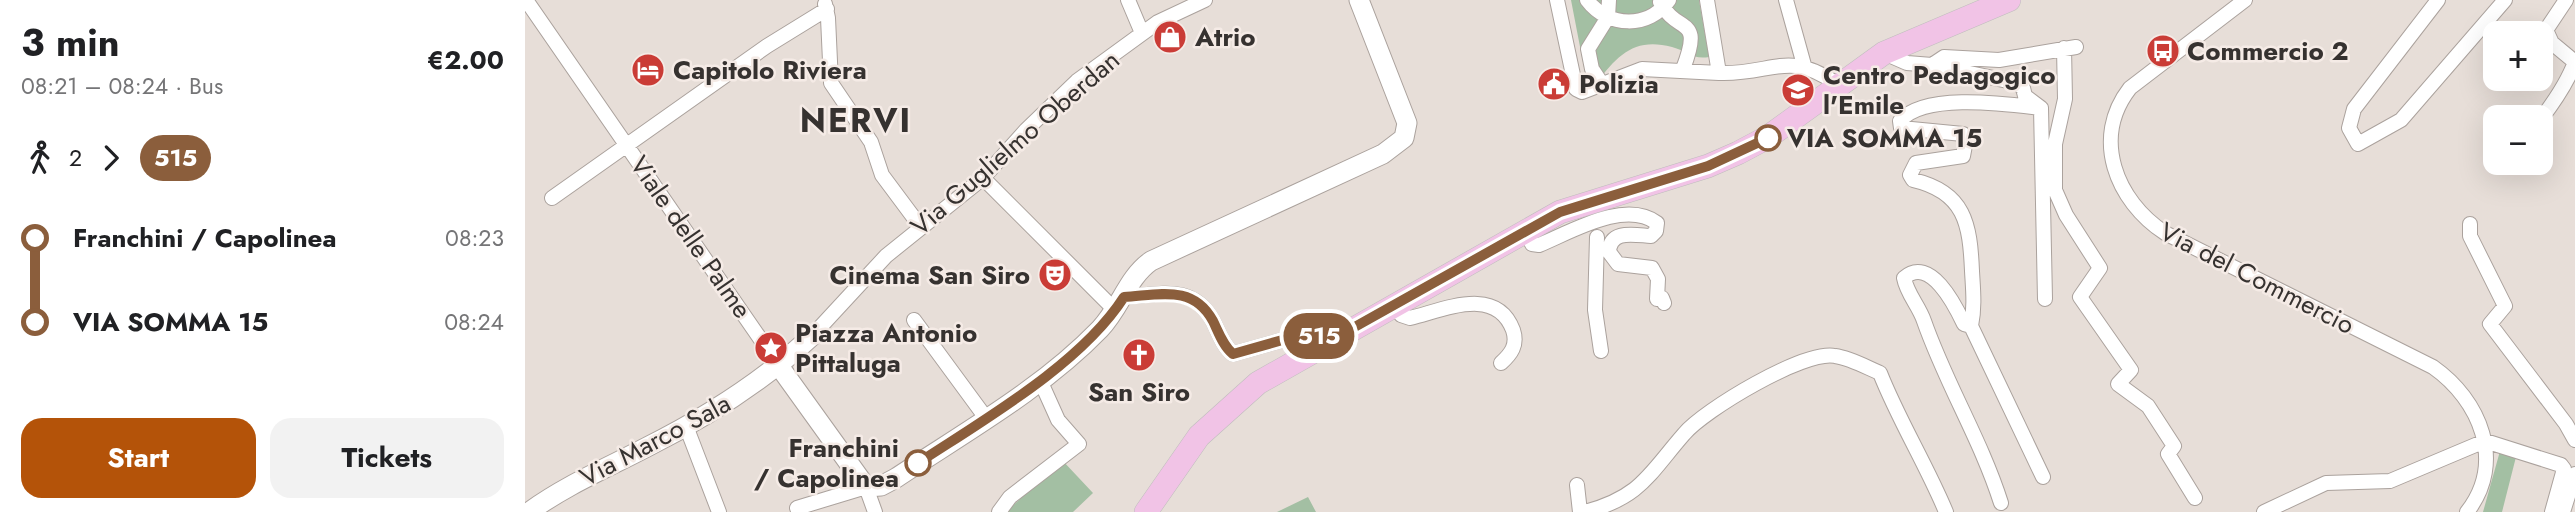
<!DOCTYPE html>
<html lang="en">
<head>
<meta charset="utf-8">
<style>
	body { margin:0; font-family:Jost,sans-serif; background:#f2f2f2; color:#202124; height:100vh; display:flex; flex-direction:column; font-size:26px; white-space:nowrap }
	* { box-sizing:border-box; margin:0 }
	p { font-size:23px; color:#757577 }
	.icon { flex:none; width:38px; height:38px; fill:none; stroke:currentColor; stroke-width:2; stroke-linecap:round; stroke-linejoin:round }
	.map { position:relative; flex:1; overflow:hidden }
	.details { display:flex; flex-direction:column; background:#fff; width:525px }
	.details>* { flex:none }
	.badge { padding:0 14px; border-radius:23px; font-size:24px; line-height:46px }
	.tools { position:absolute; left:1958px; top:21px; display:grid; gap:14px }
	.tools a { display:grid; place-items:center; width:70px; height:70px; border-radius:14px; background:#fff; box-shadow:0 7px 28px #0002; font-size:35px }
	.map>.badge { position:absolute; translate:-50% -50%; box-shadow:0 0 0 4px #fff }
	.legs { display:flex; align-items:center; gap:10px; height:77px; padding:0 21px; font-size:23px }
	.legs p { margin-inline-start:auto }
	.summary { display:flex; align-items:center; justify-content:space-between; height:119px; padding:0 21px }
	h1 { font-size:38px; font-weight:700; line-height:52px }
	.cta { display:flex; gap:14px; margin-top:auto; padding:14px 21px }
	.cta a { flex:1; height:80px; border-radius:21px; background:#b45309; color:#fff; font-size:28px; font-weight:700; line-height:80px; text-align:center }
	.cta a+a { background:#f2f2f2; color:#202124 }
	ul { padding:0 21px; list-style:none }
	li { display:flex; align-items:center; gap:24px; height:84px; font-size:26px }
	li i { display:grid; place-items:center; width:10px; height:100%; margin:0 9px; background:currentColor }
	li i::after { content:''; width:18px; height:18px; margin:-9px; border:5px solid; border-radius:50%; background:#fff }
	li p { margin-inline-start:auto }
	li:first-child i { background:linear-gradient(#0000 50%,currentColor 0) }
	li:last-child i { background:linear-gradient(currentColor 50%,#0000 0) }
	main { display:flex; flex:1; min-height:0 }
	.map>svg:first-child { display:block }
	.green { fill:#a3bfa3 }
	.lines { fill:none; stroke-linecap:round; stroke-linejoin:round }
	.street-casing { stroke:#aba29d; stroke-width:16 }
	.secondary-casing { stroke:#aba29d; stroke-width:21 }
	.primary-casing { stroke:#bfbdbd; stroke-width:24 }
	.street { stroke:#fff; stroke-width:14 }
	.secondary { stroke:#fff; stroke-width:19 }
	.primary { stroke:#f1c3e6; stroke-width:23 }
	.line-1-casing { stroke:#fff; stroke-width:16 }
	.line-1 { stroke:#8b5e3c; stroke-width:10 }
	.stop-1-dot { fill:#fff; stroke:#8b5e3c; stroke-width:3.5 }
	.labels { text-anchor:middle; stroke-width:5; stroke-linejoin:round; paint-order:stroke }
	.poi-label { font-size:26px; font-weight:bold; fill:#363230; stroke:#f5ebe6; text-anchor:start }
	.stop-label { font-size:26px; font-weight:bold; fill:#363230; stroke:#f5ebe6; text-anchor:start }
	.street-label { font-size:26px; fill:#363230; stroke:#f5ebe6 }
	.district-label { font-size:33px; font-weight:bold; letter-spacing:2px; fill:#363230; stroke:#f5ebe6 }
</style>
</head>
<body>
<main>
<section class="details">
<div class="summary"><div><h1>3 min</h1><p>08:21 – 08:24 · Bus</p></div><b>€2.00</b></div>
<div class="legs"><svg class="icon" aria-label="walk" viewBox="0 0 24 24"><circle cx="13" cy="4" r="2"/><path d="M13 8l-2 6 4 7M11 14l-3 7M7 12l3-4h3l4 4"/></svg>2<svg class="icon" aria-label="forward" viewBox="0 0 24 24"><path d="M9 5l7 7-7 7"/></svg><b class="badge" style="background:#8b5e3c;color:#fff">515</b></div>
<ul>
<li><i style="color:#8b5e3c"></i><b>Franchini / Capolinea</b><p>08:23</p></li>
<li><i style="color:#8b5e3c"></i><b>VIA SOMMA 15</b><p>08:24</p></li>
</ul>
<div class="cta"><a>Start</a><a>Tickets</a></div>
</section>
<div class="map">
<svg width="2050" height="512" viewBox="0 0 2050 512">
	<rect width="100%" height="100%" fill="#e7ded8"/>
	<path class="green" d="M1046,0H1174L1184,57C1168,60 1162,51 1147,47C1110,37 1093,55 1072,82L1062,83Z
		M1975,451L1992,453L1977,512H1958Z
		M537,460L568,493L548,512H481Z
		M783,497L791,512H752Z"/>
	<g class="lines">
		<defs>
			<path id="street" d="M1,0L254,366
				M603,0L617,33
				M1032,0L1051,89L1057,92L1117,69L1194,73L1182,0
				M1062,0C1083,28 1124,29 1144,0
				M1261,0L1279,65
				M1720,0L1605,88C1566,138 1591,201 1640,233L1908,367C1955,400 1981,462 1942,512
				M1913,0L1829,109L1824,128L1833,144L1876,120L1980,0
				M1135,2C1153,36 1179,14 1158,69
				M300,4L303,18L306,83L346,142L357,175L395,226
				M1539,48L1540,99L1530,144V190L1541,215L1575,268L1555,297L1606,370L1593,384L1623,406L1649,446L1643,454L1670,498
				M1359,53L1382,63L1407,65L1492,83L1498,88L1500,96L1516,108C1482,104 1399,92 1375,121L1376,128L1438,134L1441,140L1438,156L1391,163L1385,175L1388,180C1440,192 1445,224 1447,271C1448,289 1450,307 1446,326L1439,324C1430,305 1405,255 1379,278C1382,294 1394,306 1399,321C1421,384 1456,440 1476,503
				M1407,65L1419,57L1474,60L1551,47
				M1194,73C1248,75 1262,49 1312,84
				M1077,84L1067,69L1063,49L1083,17L1084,0
				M1516,108L1520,299
				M2016,119C2029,102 2043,81 2050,62L2027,43L2021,30L2041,0
				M458,178L590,310
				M27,198L242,46L302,9
				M1945,224V236L1980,306L1965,324L2041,424L2050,440
				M1000,230L1007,244L1014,245C1046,232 1100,199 1132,223L1131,231L1126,236C1109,235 1085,229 1084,252L1093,264L1127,268L1133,279L1132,299L1137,298L1139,303
				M1072,237L1070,310L1076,351
				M599,297C635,295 667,283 688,321C693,331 698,346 708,354L761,339L809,338
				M868,304L876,315L885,318C919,310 971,285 988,330C993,345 986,354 976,363
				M389,320L461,418
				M1446,326L1518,477
				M287,336L361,256L458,178L501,130L552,81L633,22L680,0
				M161,426L194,512
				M1052,485L1055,512
				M274,512L272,508L341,487L350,512
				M474,512L485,497L554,444L533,420L515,380
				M1060,512C1116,497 1124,474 1159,434C1179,410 1279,350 1310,356C1325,358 1341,367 1355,373C1374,421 1401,464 1421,512
				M1739,512L1801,483L1865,481L1960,441L2036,465L2039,469L2027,512
				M2038,512L2050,474"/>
			<path id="secondary" d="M254,366L341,487L356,486L371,478C440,432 517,389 575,329C596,307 602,278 626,261L858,154L879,138L882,123L834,0
				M4,512C41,485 82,468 122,447C182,417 237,382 287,336"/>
			<path id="primary" d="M621,512L674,436L733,383L1035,212L1183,166L1213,153L1243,137L1359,53L1484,0"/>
		</defs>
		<use href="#street" class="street-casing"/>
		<use href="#secondary" class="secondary-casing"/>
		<use href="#primary" class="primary-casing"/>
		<use href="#street" class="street"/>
		<use href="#secondary" class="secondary"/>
		<use href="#primary" class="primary"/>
	</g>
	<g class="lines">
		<defs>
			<path id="line-1" d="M393,463C460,419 556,364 599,297C634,295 668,284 688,321C693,331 698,346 708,354L761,339L810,338L1035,212L1183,166L1243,138"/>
		</defs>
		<use href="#line-1" class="line-1-casing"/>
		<use href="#line-1" class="line-1"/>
	</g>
	<defs>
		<symbol id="shop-disc" viewBox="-11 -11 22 22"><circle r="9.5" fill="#ca3c36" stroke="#f5ebe6"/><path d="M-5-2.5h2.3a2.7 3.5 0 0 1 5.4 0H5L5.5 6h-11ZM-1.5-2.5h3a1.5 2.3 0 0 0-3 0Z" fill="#fff"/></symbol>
		<symbol id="bus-disc" viewBox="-11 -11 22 22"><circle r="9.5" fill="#ca3c36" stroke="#f5ebe6"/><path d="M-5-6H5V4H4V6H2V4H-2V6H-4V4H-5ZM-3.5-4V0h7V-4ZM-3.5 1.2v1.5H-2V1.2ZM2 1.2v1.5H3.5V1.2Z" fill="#fff"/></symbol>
		<symbol id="hotel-disc" viewBox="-11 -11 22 22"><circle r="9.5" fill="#ca3c36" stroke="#f5ebe6"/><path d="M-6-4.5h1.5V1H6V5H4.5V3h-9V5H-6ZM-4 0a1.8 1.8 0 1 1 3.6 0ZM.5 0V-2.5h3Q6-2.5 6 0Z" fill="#fff"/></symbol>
		<symbol id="civic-disc" viewBox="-11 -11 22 22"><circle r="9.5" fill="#ca3c36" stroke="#f5ebe6"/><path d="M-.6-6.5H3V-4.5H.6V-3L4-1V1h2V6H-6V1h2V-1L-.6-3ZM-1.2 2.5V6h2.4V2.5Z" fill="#fff"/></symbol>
		<symbol id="school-disc" viewBox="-11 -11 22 22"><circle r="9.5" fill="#ca3c36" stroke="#f5ebe6"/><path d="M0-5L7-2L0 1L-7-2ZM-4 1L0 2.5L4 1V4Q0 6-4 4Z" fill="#fff"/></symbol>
		<symbol id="theatre-disc" viewBox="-11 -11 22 22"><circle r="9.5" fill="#ca3c36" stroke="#f5ebe6"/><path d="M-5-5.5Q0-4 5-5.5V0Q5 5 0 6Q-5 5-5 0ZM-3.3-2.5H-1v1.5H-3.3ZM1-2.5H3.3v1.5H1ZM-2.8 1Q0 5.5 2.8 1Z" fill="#fff"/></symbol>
		<symbol id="sight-disc" viewBox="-11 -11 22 22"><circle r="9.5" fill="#ca3c36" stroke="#f5ebe6"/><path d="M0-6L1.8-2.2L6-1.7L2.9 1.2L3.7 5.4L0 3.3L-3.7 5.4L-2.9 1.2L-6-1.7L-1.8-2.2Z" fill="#fff"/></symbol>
		<symbol id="church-disc" viewBox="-11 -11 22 22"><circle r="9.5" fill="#ca3c36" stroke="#f5ebe6"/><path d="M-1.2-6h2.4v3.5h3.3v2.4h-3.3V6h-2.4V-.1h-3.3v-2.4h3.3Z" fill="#fff"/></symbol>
	</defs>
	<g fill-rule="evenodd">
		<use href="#shop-disc" x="626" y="18" width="38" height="38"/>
		<use href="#bus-disc" x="1619" y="32" width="38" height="38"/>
		<use href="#hotel-disc" x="104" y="51" width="38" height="38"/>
		<use href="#civic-disc" x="1010" y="65" width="38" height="38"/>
		<use href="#school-disc" x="1254" y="71" width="38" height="38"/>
		<use href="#theatre-disc" x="511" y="256" width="38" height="38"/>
		<use href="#sight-disc" x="227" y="329" width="38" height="38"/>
		<use href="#church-disc" x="595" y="336" width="38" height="38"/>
	</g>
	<g class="stop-1-dot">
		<circle cx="1243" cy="138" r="12"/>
		<circle cx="393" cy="463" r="12"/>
	</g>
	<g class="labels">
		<g class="poi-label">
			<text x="670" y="46">Atrio</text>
			<text x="1662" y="60">Commercio 2</text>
			<text x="148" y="79">Capitolo Riviera</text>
			<text x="1298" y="84">Centro Pedagogico<tspan x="1298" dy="30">l'Emile</tspan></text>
			<text x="1054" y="93">Polizia</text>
			<text x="505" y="284" text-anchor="end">Cinema San Siro</text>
			<text x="270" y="342">Piazza Antonio<tspan x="270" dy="30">Pittaluga</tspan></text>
			<text x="614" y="401" text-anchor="middle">San Siro</text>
		</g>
		<g class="stop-label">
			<text x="1262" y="147">VIA SOMMA 15</text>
			<text x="374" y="457" text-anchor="end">Franchini<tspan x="374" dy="30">/ Capolinea</tspan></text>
		</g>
		<g class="street-label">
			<text transform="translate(490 143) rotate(-41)" y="9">Via Guglielmo Oberdan</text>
			<text transform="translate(166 237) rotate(55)" y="9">Viale delle Palme</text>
			<text transform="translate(1732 278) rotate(27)" y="9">Via del Commercio</text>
			<text transform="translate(130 440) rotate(-28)" y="9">Via Marco Sala</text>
		</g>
		<g class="district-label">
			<text x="331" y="132">NERVI</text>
		</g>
	</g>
</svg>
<div class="tools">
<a>+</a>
<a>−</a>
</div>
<b class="badge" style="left:794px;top:336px;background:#8b5e3c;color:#fff">515</b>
</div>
</main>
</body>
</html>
